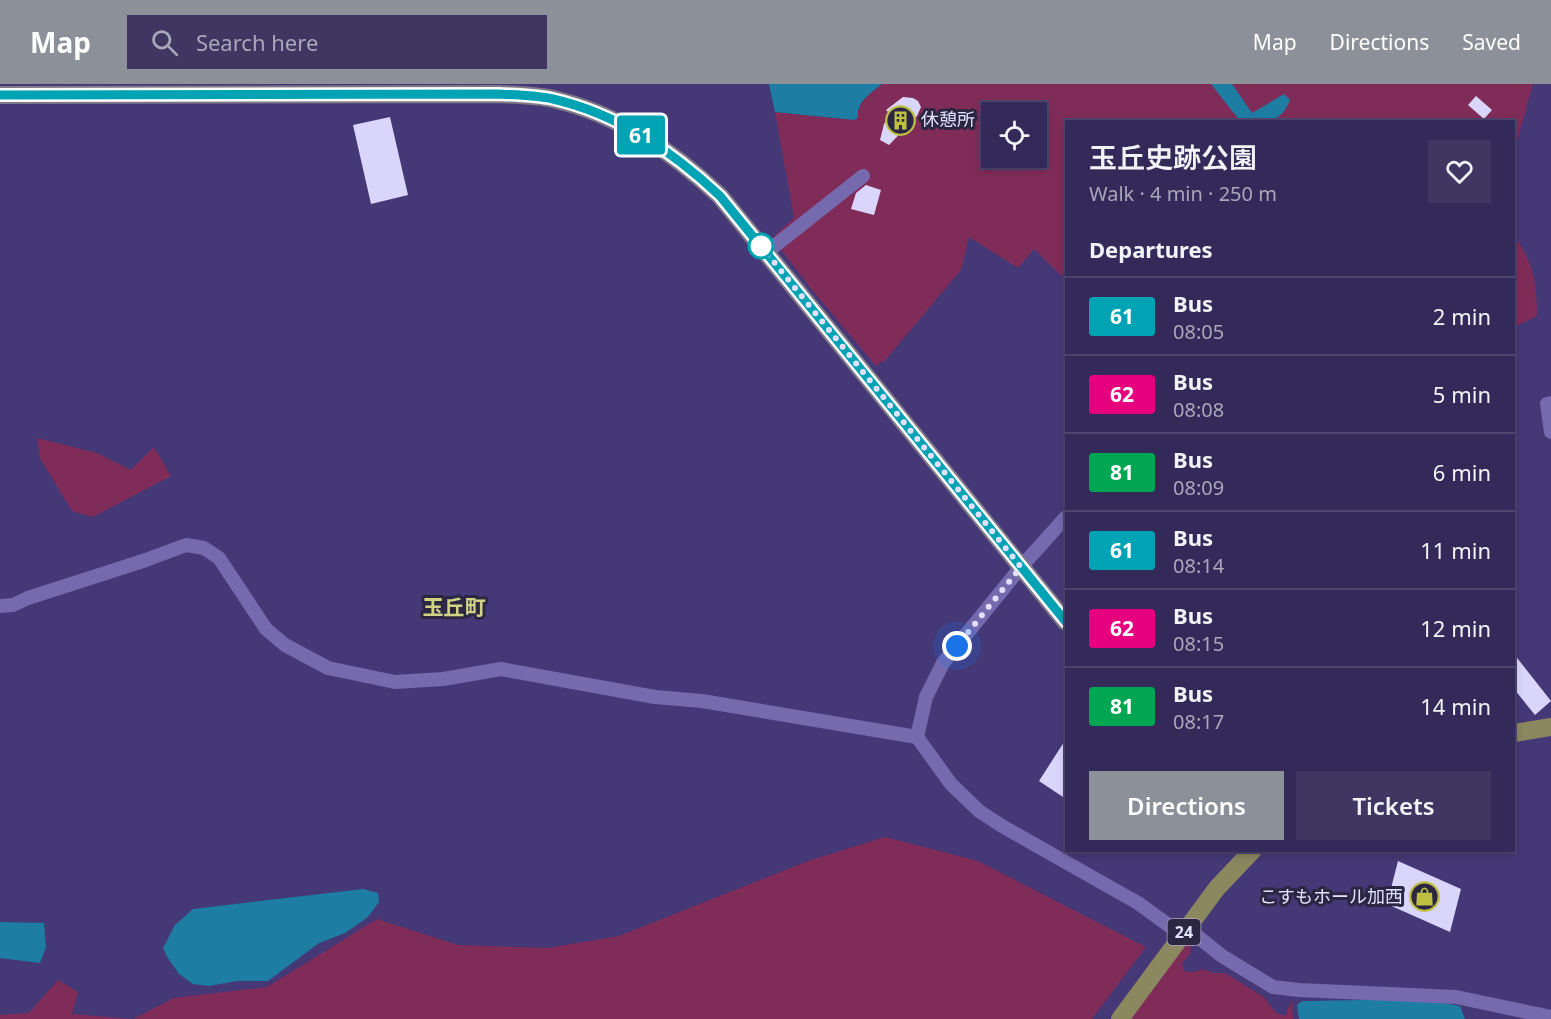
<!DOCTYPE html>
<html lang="en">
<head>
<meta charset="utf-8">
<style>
	body { margin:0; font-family:"Noto Sans","Noto Sans JP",sans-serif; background:#3f3662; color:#f1f3f6; height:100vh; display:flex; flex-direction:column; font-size:22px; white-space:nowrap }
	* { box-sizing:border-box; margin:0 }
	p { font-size:20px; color:#a9a7ba }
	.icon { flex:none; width:33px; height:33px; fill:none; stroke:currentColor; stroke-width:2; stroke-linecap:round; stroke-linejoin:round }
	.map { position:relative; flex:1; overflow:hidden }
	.panel { position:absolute; left:1065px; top:36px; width:450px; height:732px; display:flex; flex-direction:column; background:#342a59; border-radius:0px; box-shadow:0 3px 9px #0003,0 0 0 2px #4e466f }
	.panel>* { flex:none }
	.badge { padding:0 12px; border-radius:4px; font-size:21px; line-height:39px }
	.tools { position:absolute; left:981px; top:18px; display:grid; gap:12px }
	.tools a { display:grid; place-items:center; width:66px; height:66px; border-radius:0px; background:#342a59; box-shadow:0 3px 9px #0003,0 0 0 2px #4e466f; font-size:30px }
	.you { position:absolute; width:30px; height:30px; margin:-15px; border:4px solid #fff; border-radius:50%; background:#1a73e8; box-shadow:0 0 0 9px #1a73e833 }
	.map>.badge { position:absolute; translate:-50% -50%; box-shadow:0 0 0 3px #fff }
	h2 { padding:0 24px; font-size:22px; line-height:54px }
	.round { display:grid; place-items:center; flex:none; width:63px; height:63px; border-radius:0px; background:#3f3662 }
	.headline { display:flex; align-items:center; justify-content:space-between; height:102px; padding:0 24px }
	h1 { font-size:28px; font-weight:600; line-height:45px }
	.primary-button { display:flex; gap:12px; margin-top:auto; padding:12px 24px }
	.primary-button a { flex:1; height:69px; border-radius:0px; background:#8c9099; color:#fff; font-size:24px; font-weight:600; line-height:69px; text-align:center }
	.primary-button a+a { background:#3f3662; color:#f1f3f6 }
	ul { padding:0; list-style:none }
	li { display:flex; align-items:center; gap:18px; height:78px; padding:0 24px; border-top:2px solid #4e466f }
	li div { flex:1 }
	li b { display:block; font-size:22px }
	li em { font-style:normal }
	li .badge { min-width:66px; font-weight:700; text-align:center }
	header { display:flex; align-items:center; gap:36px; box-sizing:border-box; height:84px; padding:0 30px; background:#8c9099; color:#fff }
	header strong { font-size:28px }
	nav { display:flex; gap:33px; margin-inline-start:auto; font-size:21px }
	.search { width:420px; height:54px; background:#3f3662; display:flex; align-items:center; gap:15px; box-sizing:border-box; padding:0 21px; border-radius:0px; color:#a9a7ba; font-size:22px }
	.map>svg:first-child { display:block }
	.green { fill:#802c59; fill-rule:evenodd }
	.water { fill:#1d7da3 }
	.building { fill:#dad6fb }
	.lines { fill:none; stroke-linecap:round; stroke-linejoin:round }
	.street { stroke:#756aae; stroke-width:14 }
	.secondary { stroke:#807987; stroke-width:18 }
	.primary { stroke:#8b875f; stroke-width:18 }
	.line-casing { stroke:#fff; stroke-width:14 }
	.line { stroke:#00a3b4; stroke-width:9 }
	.walk { stroke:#e3e0ff; stroke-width:6; stroke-dasharray:0 10.8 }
	.stop-dot { fill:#fff; stroke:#00a3b4; stroke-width:3 }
	.labels { text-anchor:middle; stroke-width:6; stroke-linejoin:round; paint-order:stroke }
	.shield { fill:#2b2642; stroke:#aca8c6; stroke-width:1.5 }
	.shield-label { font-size:16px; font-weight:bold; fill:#e3e0ff }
	.poi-label { font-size:18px; fill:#e3e0ff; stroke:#2b2642; text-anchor:start }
	.quarter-label { font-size:21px; font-weight:bold; fill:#d0d386; stroke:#2b2642 }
</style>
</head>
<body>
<header>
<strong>Map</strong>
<div class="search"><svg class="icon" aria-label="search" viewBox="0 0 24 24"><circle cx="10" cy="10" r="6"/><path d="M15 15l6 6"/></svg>Search here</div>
<nav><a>Map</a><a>Directions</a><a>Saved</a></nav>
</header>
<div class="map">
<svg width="1551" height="935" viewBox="0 0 1551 935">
	<rect width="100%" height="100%" fill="#453877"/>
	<path class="green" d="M882,0H1533L1514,68V38H1066V196L1034,165L1018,184L969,153L961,186L883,279L881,277L876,282L813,207L772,154L794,134L775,28L855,36L858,33C856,18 871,9 882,0ZM992,28H1036V74H992Z
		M1514,153C1534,176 1537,203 1537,232L1514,243Z
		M37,354L97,369L131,386L154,363L171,392L93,433L72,427L40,374Z
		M885,753L978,777L1146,863L1092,935H0V931L29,929L58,896L78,908L72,930L133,935L174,914L267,903L377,835L458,861L548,864L619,852L808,777Z
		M1182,855L1191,862L1190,870L1182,879L1184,887L1193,888L1203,885L1213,889H1225L1264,913L1276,929L1285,932L1292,916L1293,935H1127Z"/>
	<path class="water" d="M769,0H882C871,9 856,18 858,33L855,36L775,28Z
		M1211,0H1232L1252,29L1284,10L1290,16C1280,42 1263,38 1240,37Z
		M363,805L378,809L379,818L368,833L345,849L319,859L268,897H237L209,902L193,900L179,890L166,871L163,864L175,841L193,825Z
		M0,838L44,839L46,863L40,879L0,874Z
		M1302,917C1351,917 1412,912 1460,922L1465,935H1299L1297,921Z"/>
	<path class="building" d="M1476,12L1492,26L1484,35L1468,21Z
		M903,13L913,14L918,17L921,23L917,32L889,61L880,56L884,40L890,30L886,26Z
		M390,33L408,111L371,120L353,41Z
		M866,101L881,106L874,131L851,125L856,109Z
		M1514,570L1551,617L1535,631L1514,605Z
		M1066,655V715L1039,697Z
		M1398,777L1461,805L1450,848L1387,820Z"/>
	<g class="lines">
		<path class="street" d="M767,168L863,92
			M1551,319L1547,320L1551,348
			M0,522L13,521L28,514L146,476L186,461L204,464L219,474L266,545L285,561L328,584L395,598L443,595L501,585L655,613L702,617L917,653L951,700L979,727L1002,742L1138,819L1182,851
			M917,653L926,613L943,579L1021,483L1066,433
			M1187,844L1222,872L1273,903L1299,906L1456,913L1551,933"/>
		<path class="secondary" d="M0,11L498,10C516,11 535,11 553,15C618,30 672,67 720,112L1066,538"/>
		<path class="primary" d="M1514,649L1551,643
			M1120,935L1217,804L1253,766"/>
	</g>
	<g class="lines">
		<defs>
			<path id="line" d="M0,11L498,10C516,11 535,11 553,15C618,30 672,67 720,112L1066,538"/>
		</defs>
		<use href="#line" class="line-casing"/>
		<use href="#line" class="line"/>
		<path class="walk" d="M761,162L1021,483L957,562"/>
	</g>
	<defs>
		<symbol id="building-ring" viewBox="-11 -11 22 22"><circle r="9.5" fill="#2b2642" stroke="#bdbf43" stroke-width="1.5"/><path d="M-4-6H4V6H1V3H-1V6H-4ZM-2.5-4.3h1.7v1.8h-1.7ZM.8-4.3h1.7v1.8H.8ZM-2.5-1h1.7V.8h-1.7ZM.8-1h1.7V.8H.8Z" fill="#bdbf43"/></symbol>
		<symbol id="shop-ring" viewBox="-11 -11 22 22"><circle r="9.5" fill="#2b2642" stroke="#bdbf43" stroke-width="1.5"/><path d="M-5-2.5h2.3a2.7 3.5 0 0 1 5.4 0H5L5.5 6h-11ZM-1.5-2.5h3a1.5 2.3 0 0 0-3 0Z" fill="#bdbf43"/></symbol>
	</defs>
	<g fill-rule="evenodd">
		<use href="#building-ring" x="884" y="20" width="33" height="33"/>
		<use href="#shop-ring" x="1408" y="796" width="33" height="33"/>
	</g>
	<circle class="stop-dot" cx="761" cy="162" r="12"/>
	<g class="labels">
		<rect class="shield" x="1167.5" y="835" width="33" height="26" rx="4.5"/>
		<g class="shield-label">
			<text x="1184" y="854">24</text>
		</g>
		<g class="poi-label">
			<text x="921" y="42">休憩所</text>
			<text x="1403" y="819" text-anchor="end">こすもホール加西</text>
		</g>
		<g class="quarter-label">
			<text x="454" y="531">玉丘町</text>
		</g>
	</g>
</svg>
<div class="tools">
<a><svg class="icon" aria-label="locate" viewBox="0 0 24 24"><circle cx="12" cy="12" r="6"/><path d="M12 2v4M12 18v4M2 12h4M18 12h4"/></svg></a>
</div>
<div class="you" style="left:957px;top:562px"></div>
<b class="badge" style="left:641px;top:51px;background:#00a3b4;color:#fff">61</b>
<section class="panel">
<div class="headline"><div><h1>玉丘史跡公園</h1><p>Walk · 4 min · 250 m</p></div><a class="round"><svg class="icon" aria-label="heart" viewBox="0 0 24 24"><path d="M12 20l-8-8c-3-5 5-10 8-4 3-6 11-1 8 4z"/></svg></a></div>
<h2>Departures</h2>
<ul>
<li><span class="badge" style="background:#00a3b4;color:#fff">61</span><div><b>Bus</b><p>08:05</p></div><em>2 min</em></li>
<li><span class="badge" style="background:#e6007e;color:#fff">62</span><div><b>Bus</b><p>08:08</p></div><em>5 min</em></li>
<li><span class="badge" style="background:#00a651;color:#fff">81</span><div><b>Bus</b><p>08:09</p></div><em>6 min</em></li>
<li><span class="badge" style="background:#00a3b4;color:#fff">61</span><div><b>Bus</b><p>08:14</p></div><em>11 min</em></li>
<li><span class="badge" style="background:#e6007e;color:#fff">62</span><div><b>Bus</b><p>08:15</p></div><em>12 min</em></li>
<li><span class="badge" style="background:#00a651;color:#fff">81</span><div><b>Bus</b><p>08:17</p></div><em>14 min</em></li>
</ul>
<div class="primary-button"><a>Directions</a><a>Tickets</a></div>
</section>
</div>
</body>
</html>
